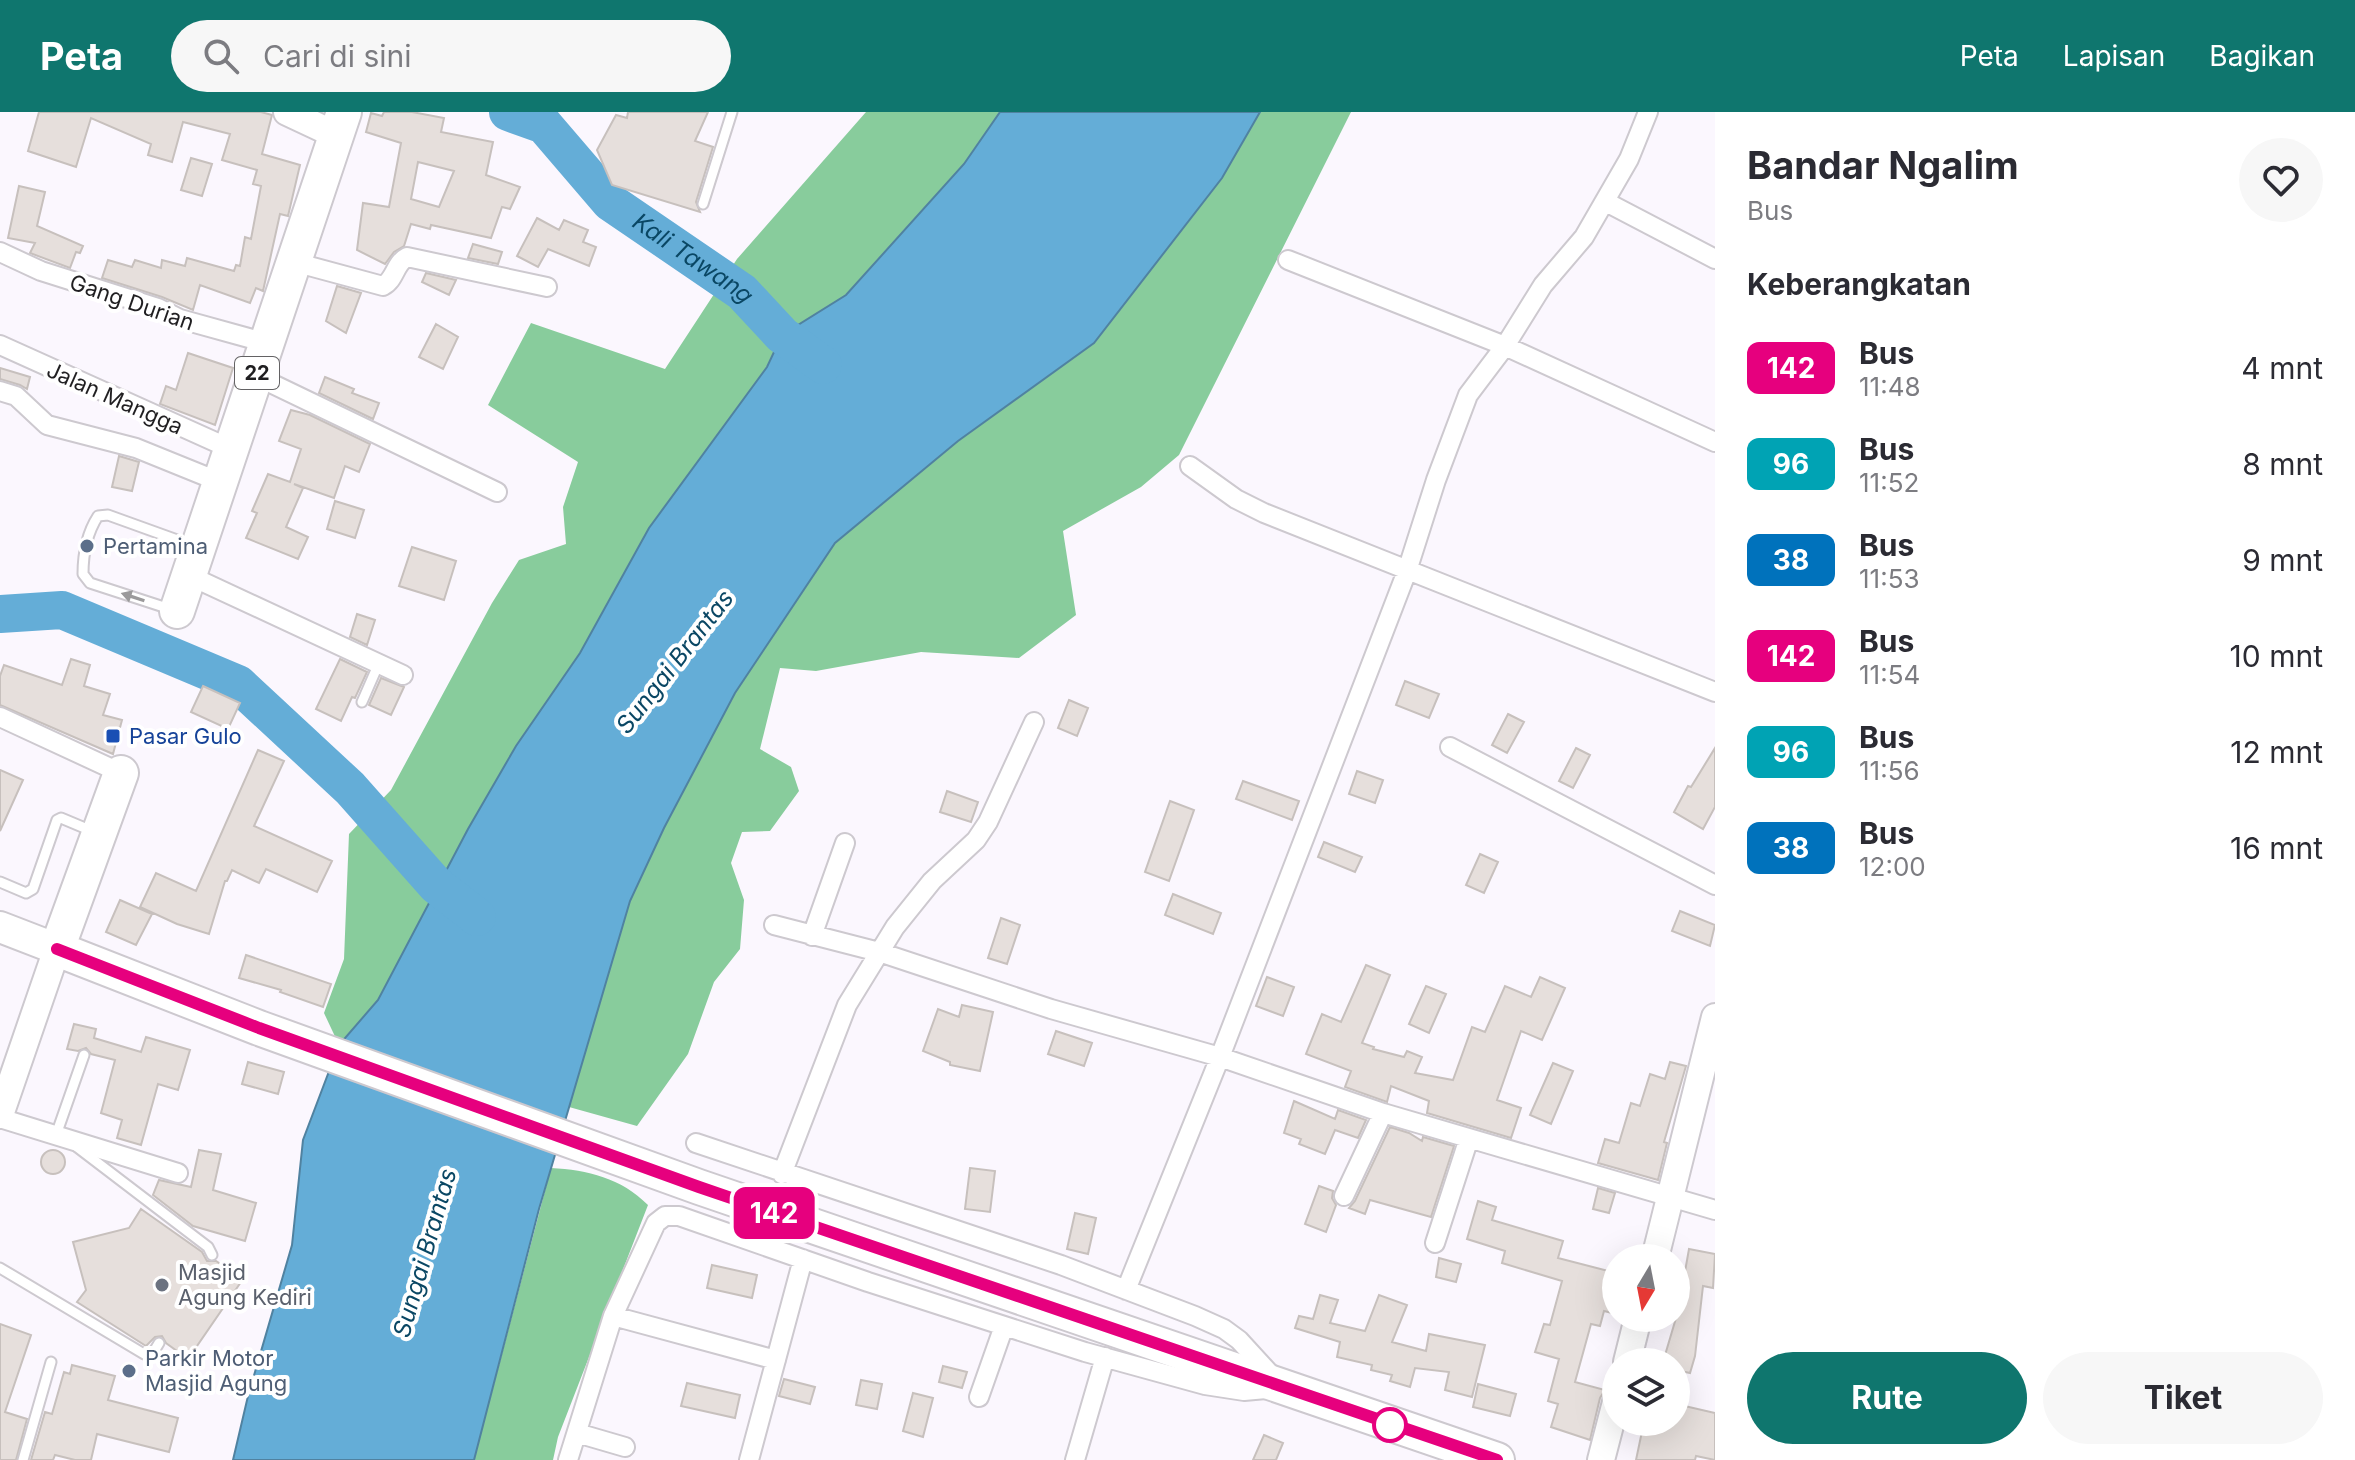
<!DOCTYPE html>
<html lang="id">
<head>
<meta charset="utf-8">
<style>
	body { margin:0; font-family:Inter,sans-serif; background:#f7f7f7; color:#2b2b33; height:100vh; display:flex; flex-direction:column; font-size:30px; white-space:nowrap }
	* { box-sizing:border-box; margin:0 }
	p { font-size:26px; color:#7c7c81 }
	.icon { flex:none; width:44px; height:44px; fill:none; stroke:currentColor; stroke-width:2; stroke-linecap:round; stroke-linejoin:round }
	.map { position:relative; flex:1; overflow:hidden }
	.details { display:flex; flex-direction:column; background:#fff; width:640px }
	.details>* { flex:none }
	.badge { padding:0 16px; border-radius:12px; font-size:28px; line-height:52px }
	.needle { width:52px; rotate:190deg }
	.tools { position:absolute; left:1602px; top:1132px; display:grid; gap:16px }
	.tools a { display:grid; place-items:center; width:88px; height:88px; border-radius:50%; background:#fff; box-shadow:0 8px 32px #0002; font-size:40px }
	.map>.badge { position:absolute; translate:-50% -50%; box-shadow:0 0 0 4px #fff }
	h2 { padding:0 32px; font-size:30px; line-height:72px }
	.round { display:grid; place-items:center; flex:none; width:84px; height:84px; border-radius:42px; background:#f7f7f7 }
	.head { display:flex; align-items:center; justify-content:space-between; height:136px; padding:0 32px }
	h1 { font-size:38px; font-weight:700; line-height:60px }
	.primary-button { display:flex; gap:16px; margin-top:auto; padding:16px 32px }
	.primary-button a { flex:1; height:92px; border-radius:48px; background:#0f766e; color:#fff; font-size:32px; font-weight:700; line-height:92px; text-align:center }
	.primary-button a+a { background:#f7f7f7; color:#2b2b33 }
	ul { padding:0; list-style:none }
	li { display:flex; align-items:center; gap:24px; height:96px; padding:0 32px }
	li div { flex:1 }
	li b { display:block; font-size:30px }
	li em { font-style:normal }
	li .badge { min-width:88px; font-weight:700; text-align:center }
	header { display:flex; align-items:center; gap:48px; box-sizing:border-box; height:112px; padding:0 40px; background:#0f766e; color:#fff }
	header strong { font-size:38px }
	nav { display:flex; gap:44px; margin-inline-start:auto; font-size:28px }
	.search { width:560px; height:72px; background:#f7f7f7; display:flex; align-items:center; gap:20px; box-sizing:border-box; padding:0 28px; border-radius:44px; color:#7c7c81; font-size:30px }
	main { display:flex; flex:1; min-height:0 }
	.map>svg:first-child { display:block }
	.forest { fill:#88cc9c }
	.water { fill:#64add7; stroke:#5082a0; stroke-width:2 }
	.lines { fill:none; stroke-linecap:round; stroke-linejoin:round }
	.river { stroke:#64add7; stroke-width:38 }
	.building { fill:#e6dfdc; stroke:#c7c0bd; stroke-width:2; fill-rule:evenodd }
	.lane-casing { stroke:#cdc9cf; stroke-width:13 }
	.street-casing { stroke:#cdc9cf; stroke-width:22 }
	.secondary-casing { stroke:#cdc9cf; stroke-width:30 }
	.primary-casing { stroke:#cdc9cf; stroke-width:34 }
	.highway-casing { stroke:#cdc9cf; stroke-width:38 }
	.lane { stroke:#fff; stroke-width:9 }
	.street { stroke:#fff; stroke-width:18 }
	.secondary { stroke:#fff; stroke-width:26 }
	.primary { stroke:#fff; stroke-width:30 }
	.highway { stroke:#fff; stroke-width:34 }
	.oneway { fill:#9b9a9b }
	.line-casing { stroke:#fff; stroke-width:18 }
	.line { stroke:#e6007e; stroke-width:12 }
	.service-dot { fill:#5c6f8a; stroke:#fff; stroke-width:3 }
	.transit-dot { fill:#1a4fb4; stroke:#fff; stroke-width:3 }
	.worship-dot { fill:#6b7280; stroke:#fff; stroke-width:3 }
	.stop-dot { fill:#fff; stroke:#e6007e; stroke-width:4 }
	.labels { text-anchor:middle; stroke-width:8; stroke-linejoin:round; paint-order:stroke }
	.shield { fill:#fff; stroke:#636264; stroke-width:2 }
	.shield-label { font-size:20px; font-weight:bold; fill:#201f21 }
	.street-label { font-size:22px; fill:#201f21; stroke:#fff }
	.service-label { font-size:22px; fill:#4e5e75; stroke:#fff; text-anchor:start }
	.transit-label { font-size:22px; fill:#164399; stroke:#fff; text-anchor:start }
	.worship-label { font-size:22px; fill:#5b616d; stroke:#fff; text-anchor:start }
	.water-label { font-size:24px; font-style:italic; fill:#0a4764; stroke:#fff }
</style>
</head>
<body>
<header>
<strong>Peta</strong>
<div class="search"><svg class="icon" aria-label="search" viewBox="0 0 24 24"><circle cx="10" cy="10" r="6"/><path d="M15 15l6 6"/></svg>Cari di sini</div>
<nav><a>Peta</a><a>Lapisan</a><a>Bagikan</a></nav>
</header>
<main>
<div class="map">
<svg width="1715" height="1348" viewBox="0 0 1715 1348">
	<rect width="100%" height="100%" fill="#fbf7fe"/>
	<path class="forest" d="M866,0H1000L964,52L846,183L767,255L649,416L580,541L516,634L468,717L378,888L339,933L324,901L344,847L349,722L391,678L492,491L519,448L566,432L563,395L578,350L488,293L531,211L665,257L737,147Z
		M1260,0H1351L1179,343L1141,375L1063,419L1076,503L1019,546L921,540L816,559L780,556L760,637L791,655L799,679L770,719L742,720L731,751L744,788L740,837L714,870L688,942L637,1014L569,995L630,789L664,716L735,581L835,431L958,329L1094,231L1222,66Z
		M551,1056C588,1058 621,1066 648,1093L558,1325L553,1348H474Z"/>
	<path class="water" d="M1000,0H1260L1222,66L1094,231L958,329L835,431L735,581L664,716L630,789L539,1097L474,1348H233L248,1284L292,1133L303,1028L339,933L378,888L468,717L516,634L580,541L649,416L767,255L782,223L846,183L964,52Z"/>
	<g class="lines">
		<g class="river">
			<path id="s1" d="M508,0L544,13L610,90L742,180L782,223L823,253"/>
			<path d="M0,502L62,498L238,572L350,676L436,773L477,805"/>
		</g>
	</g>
	<path class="building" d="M39,0H261L272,3L262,42L300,53L288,104L280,102L263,179L256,176L250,191L200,173L193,198L162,185L102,166L108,148L132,155L135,148L161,156L162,148L185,154L187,146L234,159L236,153L240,154L245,125L251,127L261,74L253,72L257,58L222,48L230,22L183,10L172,50L148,43L151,32L91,6L76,55L28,39Z
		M384,0H412L444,6L441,20L493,30L486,63L520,75L510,97L502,95L491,126L431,113L430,117L411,112L404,134L394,140L385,152L357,138L363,91L389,95L401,31L366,20L371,1L382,4ZM418,50L454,59L439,95L411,87Z
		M628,0H708L695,29L713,35L696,90L700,100L612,73L597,38L616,3L627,6Z
		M191,46L212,52L202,84L181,78Z
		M19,74L45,80L37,114L83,134L80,141L76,140L70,156L30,141L35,131L8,126Z
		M537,106L559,118L564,108L588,118L583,130L596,135L589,154L548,137L538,155L517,144Z
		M473,132L502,140L498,152L468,146Z
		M426,161L456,168L449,183L422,170Z
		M337,174L361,181L346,221L326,209Z
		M436,212L458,225L443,257L419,245Z
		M188,241L233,256L215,313L160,292L166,274L176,278Z
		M0,256L30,265L27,277L20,273L0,267Z
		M325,265L354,277L352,281L379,291L373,307L319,281Z
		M291,298L310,303L370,332L359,360L345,354L334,386L294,372L303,376L286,415L308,425L298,447L246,426L257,401L252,399L268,362L290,370L301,337L279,329Z
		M119,344L139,350L132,379L112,375Z
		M335,389L364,398L355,426L327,417Z
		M412,435L456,449L444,488L399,474Z
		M357,502L375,508L367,533L350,525Z
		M71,547L90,553L84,574L110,582L103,603L122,608L113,642L0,593V564L4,553L62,573Z
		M340,547L367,560L355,586L352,585L341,609L316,597Z
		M381,566L404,575L391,603L369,593Z
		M1405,569L1439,582L1429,606L1396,593Z
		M203,574L240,591L228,617L191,600Z
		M1069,588L1088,596L1077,624L1058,616Z
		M1508,602L1524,610L1507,641L1492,633Z
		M1576,636L1590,643L1573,676L1559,669Z
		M1715,636V695L1703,717L1674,700L1688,674L1691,675Z
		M258,638L284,649L254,714L332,749L317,780L266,757L259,771L232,758L227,769H225L209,822L177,812L140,795L156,761L196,779Z
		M0,658L23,668L0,719Z
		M1357,659L1383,668L1375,691L1349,682Z
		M1243,669L1299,689L1292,708L1236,687Z
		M947,679L978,690L971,710L940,700Z
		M1170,689L1194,698L1169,769L1145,760Z
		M1324,730L1362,745L1355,760L1318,745Z
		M1480,742L1498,750L1484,781L1466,773Z
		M1173,782L1221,801L1213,822L1165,803Z
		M120,788L152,802L136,833L106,820Z
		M1680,799L1715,813L1710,834L1672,819Z
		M1001,806L1020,813L1007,852L988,846Z
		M246,843L331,872L323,895L280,880L281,878L239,866Z
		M1366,853L1390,863L1362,931L1374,935L1373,937L1404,945L1407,939L1422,945L1415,961L1453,968L1472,915L1485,920L1505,874L1531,885L1540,865L1565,876L1542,928L1521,919L1497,988L1521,996L1511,1026L1427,1001L1429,989L1391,974L1387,990L1345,975L1351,959L1306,942L1322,902L1341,910Z
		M1267,865L1294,875L1283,904L1256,894Z
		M1426,874L1446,882L1429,921L1409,912Z
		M962,893L993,900L980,959L950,953V950L923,939L938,897L959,905Z
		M74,912L96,917L94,926L141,940L146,925L190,938L178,978L158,972L141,1033L117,1026L122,1008L101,1001L115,948L91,942L86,936L78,939L67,937Z
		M1056,919L1092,931L1084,954L1048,942Z
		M248,950L284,960L278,982L242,972Z
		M1670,950L1686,954L1664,1030L1667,1031L1658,1068L1598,1051L1605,1027L1619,1031L1631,991L1640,994L1650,962L1665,967Z
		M1553,951L1573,959L1551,1012L1530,1003Z
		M1294,989L1335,1007L1338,998L1366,1008L1358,1026L1335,1018L1325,1042L1299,1032L1301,1027L1284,1021Z
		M1390,1015L1409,1021L1422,1029L1423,1025L1454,1034L1431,1105L1370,1088L1365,1102L1349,1096L1355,1089Z
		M41 1050a12 12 0 1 1 24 0a12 12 0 1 1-24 0Z
		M199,1038L221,1042L213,1078L256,1091L245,1129L193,1114L153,1083L159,1068L191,1075Z
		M970,1056L995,1059L990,1100L965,1097Z
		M1319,1074L1333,1079L1332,1086L1336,1093L1326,1120L1305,1112Z
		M1598,1076L1615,1081L1609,1101L1593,1097Z
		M1478,1089L1496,1095L1492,1108L1563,1129L1558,1146L1616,1161V1202L1604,1199L1600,1214L1591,1212L1575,1270L1605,1278L1600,1286L1590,1328L1551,1315L1558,1292L1548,1289L1559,1247L1535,1240L1544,1212L1550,1213L1562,1169L1502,1151L1505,1139L1467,1127Z
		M141,1097L202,1140L207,1149H216L243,1167L188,1247L166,1231L162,1224L155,1225L146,1234L77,1190L86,1178L73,1130L129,1116Z
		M1075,1101L1096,1106L1088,1142L1067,1137Z
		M1689,1137L1715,1142L1713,1176L1703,1174L1695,1244L1690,1261L1676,1258V1250H1663L1676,1206L1677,1182H1681Z
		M1439,1146L1461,1152L1456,1170L1436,1165Z
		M712,1153L757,1163L752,1186L707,1176Z
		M1320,1183L1338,1188L1330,1211L1365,1219L1379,1183L1407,1193L1392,1230L1426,1239L1429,1222L1485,1233L1472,1285L1445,1278L1449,1260L1415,1256L1410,1275L1390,1269L1392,1263L1371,1258L1372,1253L1337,1245L1340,1230L1295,1216L1299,1204L1313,1207Z
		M0,1212L31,1223L5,1300L27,1307L16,1348H0Z
		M72,1253L115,1264L108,1288L178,1306L169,1340L97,1322L91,1348H75L55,1343L53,1348H31L45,1300L52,1302L64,1260L70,1262Z
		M943,1254L967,1260L962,1276L939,1270Z
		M784,1267L815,1275L810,1292L779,1284Z
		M861,1268L882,1272L877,1297L856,1293Z
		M687,1271L740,1283L735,1306L681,1294Z
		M1478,1272L1516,1282L1510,1304L1473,1295Z
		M913,1281L933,1286L923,1325L903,1319Z
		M1676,1292L1715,1301V1348L1696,1344L1695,1348H1636L1644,1310H1676Z
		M1264,1323L1283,1331L1276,1348H1253Z"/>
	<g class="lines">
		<defs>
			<path id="lane" d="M703,92L732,0
				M170,497L90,471L83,462C83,442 87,421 98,404L108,403L194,434
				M362,590L379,551
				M0,770L26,781L33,777L57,708L61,706L92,719
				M56,1023L84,943
				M77,1035L208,1135L212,1143
				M0,1156L144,1242L153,1241L159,1231
				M23,1348L51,1250"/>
			<path id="street" d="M1648,0L1629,47L1584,125L1543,173L1505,234L1468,283L1436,368L1407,459L1220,945L1383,1001L1715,1098
				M1606,90L1715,147
				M0,140L41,159L158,196L180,207L267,231
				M1288,148L1505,234L1715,330
				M294,150L383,174C395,168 395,151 407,145L547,175
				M0,233L231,337
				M256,264L497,380
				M0,279L16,284L47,313L136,336L220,370
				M1190,354L1236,387L1264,401L1715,580
				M188,463L403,563
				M0,605L121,661
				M1450,635L1715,773
				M774,813L879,840L1051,897L1220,945L1126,1178
				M812,824L845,731
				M0,1006L178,1061
				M696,1031L1061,1153L1195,1204L1224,1217L1239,1228L1272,1264
				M782,1062L847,893L895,815L932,769L976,728L988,710L1034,610
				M1344,1084L1383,1001
				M1435,1131L1469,1026
				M613,1204L776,1248
				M979,1285L1004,1214
				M577,1321L625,1335
				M568,1348L613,1204L656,1111L665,1104H679L868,1170L1085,1240L1205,1273L1244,1279L1266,1277
				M749,1348L803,1147
				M1075,1348L1105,1245"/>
			<path id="secondary" d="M287,0L336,23
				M0,1003L57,837
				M1655,1146L1715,905
				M1627,1250L1638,1206
				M1601,1348L1616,1290"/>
			<path id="primary" d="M0,815L57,837"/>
			<path id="highway" d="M177,499L344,0
				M121,661L57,837L259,916L699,1075L1497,1348"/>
		</defs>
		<use href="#lane" class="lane-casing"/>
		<use href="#street" class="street-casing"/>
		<use href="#secondary" class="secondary-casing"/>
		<use href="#primary" class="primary-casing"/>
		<use href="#highway" class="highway-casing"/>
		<use href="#lane" class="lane"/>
		<use href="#street" class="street"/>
		<use href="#secondary" class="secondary"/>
		<use href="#primary" class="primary"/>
		<use href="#highway" class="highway"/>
	</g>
	<defs><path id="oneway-solid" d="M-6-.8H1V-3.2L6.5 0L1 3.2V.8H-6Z" transform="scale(2)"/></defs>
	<use class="oneway" href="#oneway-solid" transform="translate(133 485) rotate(-162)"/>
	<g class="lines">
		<defs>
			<path id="line" d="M57,837L259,916L699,1075L1497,1348"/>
		</defs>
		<use href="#line" class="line-casing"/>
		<use href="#line" class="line"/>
	</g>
	<g class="service-dot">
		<circle cx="87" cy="434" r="8"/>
		<circle cx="129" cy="1259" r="8"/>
	</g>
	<rect class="transit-dot" x="105" y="616" width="16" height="16" rx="4"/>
	<circle class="worship-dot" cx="162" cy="1173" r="8"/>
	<circle class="stop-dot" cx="1390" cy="1313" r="16"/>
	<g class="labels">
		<rect class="shield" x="235" y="245" width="44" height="32" rx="6"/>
		<g class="shield-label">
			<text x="257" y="268">22</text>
		</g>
		<g class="street-label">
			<text transform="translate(132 190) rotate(19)" y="8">Gang Durian</text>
			<text transform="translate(115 286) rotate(24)" y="8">Jalan Mangga</text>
		</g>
		<g class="service-label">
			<text x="103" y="442">Pertamina</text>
			<text x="145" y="1254">Parkir Motor<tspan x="145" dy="25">Masjid Agung</tspan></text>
		</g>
		<g class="transit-label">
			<text x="129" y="632">Pasar Gulo</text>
		</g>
		<g class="worship-label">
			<text x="178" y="1168">Masjid<tspan x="178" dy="25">Agung Kediri</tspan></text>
		</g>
		<g class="water-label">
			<text dy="8" stroke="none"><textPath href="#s1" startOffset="240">Kali Tawang</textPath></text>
			<text transform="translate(675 550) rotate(-52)" y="8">Sungai Brantas</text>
			<text transform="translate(425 1141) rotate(-74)" y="8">Sungai Brantas</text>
		</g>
	</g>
</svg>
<div class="tools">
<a><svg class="needle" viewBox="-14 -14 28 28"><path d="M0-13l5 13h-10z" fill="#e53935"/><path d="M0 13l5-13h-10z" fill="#7c7c81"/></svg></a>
<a><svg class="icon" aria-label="layers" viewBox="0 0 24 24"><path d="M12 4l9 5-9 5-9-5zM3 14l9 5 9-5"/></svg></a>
</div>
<b class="badge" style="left:774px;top:1101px;background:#e6007e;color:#fff">142</b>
</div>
<section class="details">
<div class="head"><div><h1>Bandar Ngalim</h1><p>Bus</p></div><a class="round"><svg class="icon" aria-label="heart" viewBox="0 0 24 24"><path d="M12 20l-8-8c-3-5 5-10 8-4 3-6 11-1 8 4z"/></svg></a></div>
<h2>Keberangkatan</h2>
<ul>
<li><span class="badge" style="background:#e6007e;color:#fff">142</span><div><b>Bus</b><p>11:48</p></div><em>4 mnt</em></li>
<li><span class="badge" style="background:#00a3b4;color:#fff">96</span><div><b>Bus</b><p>11:52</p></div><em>8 mnt</em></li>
<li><span class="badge" style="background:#0072bc;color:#fff">38</span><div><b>Bus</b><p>11:53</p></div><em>9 mnt</em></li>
<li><span class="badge" style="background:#e6007e;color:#fff">142</span><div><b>Bus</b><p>11:54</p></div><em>10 mnt</em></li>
<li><span class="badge" style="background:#00a3b4;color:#fff">96</span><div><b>Bus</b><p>11:56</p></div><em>12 mnt</em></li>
<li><span class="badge" style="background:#0072bc;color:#fff">38</span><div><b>Bus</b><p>12:00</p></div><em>16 mnt</em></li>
</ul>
<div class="primary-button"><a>Rute</a><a>Tiket</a></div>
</section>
</main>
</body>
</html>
